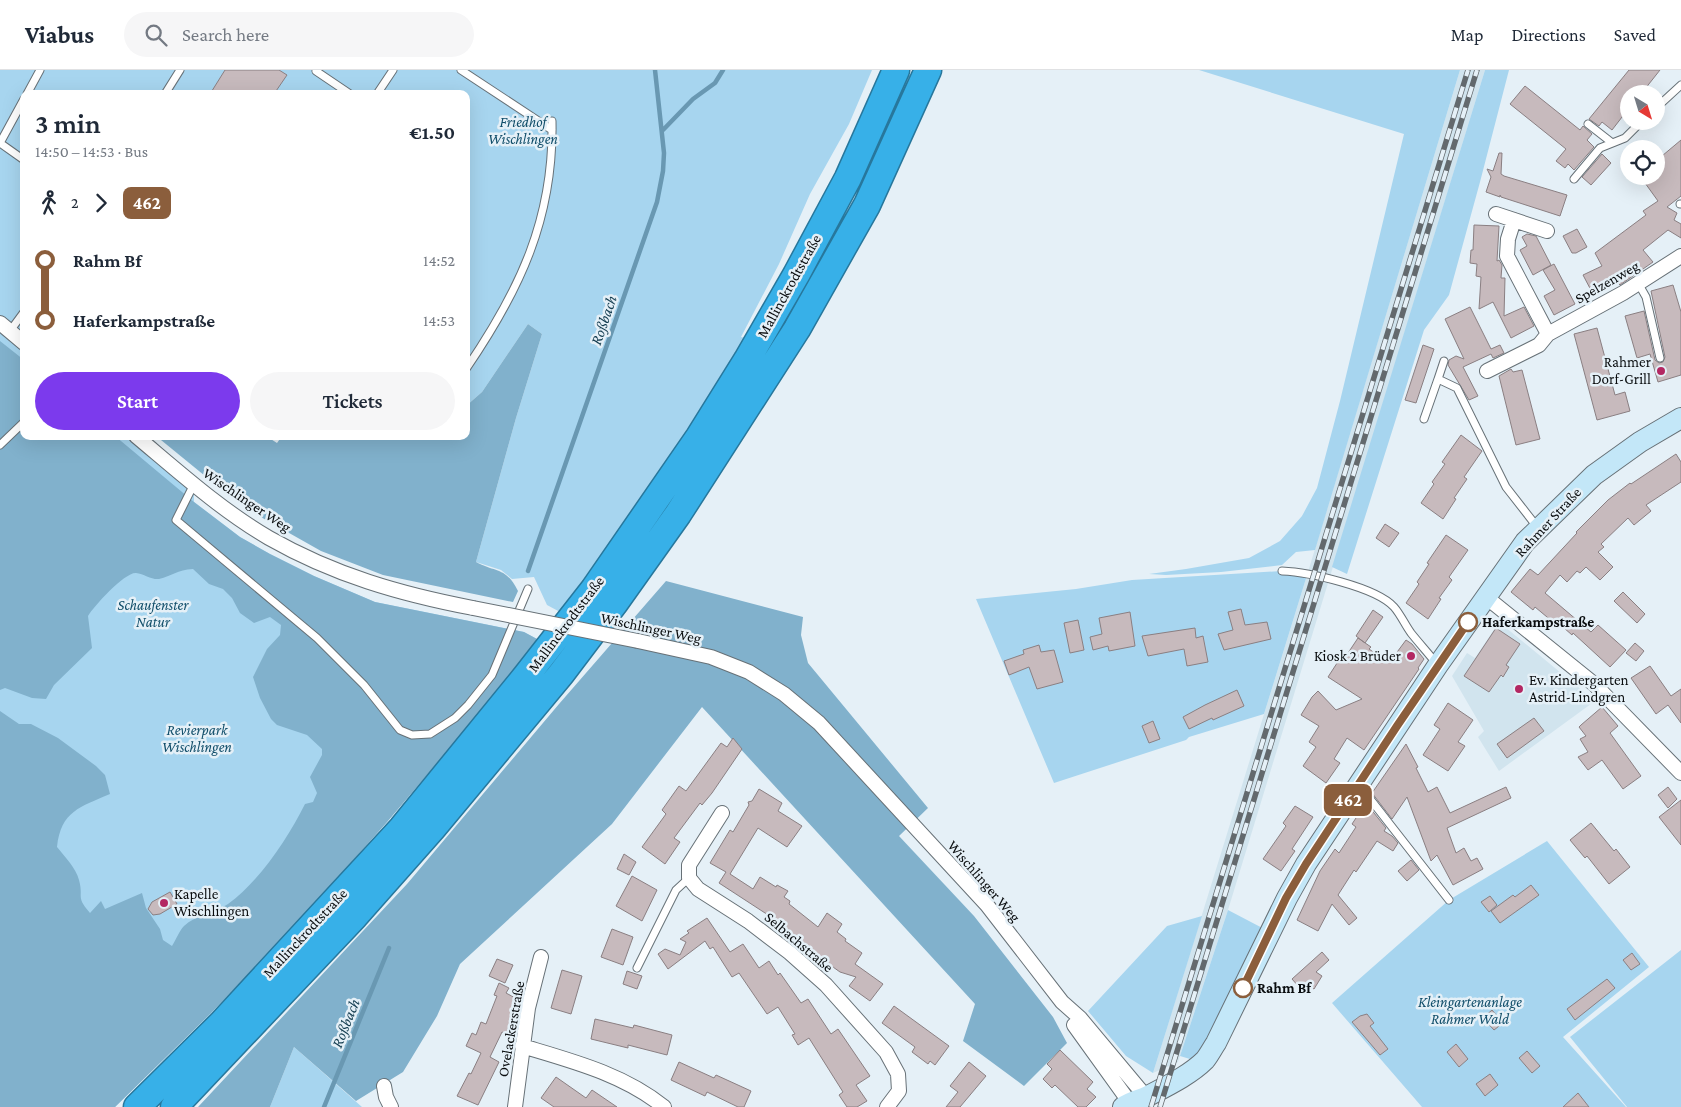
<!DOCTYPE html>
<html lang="en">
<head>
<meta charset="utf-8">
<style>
	body { margin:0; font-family:"Crimson Pro",serif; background:#f6f6f7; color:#1f2937; height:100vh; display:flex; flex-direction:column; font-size:19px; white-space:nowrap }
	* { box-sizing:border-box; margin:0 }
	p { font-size:16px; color:#747a83 }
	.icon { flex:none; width:28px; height:28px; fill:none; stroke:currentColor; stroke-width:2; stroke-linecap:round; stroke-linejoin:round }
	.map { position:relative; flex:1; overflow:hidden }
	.drawer { position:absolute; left:20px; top:20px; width:450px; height:350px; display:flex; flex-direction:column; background:#fff; border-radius:10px; box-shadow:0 5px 20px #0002 }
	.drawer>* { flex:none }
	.badge { padding:0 10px; border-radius:8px; font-size:18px; line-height:32px }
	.needle { width:32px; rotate:142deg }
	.tools { position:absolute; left:1620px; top:15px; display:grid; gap:10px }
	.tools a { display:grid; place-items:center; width:45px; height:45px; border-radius:50%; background:#fff; box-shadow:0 5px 20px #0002; font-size:25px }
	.map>.badge { position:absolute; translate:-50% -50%; box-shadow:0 0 0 2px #fff }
	.legs { display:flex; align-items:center; gap:8px; height:55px; padding:0 15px; font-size:16px }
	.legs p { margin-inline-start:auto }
	.head { display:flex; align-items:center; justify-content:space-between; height:85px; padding:0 15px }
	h1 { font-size:28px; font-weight:600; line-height:38px }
	.cta { display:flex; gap:10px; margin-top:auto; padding:10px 15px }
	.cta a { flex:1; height:58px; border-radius:30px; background:#7c3aed; color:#fff; font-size:20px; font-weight:600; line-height:58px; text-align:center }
	.cta a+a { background:#f6f6f7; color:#1f2937 }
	ul { padding:0 15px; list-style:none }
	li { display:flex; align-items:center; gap:18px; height:60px; font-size:19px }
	li i { display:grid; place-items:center; width:8px; height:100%; margin:0 6px; background:currentColor }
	li i::after { content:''; width:12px; height:12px; margin:-6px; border:4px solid; border-radius:50%; background:#fff }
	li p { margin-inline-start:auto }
	li:first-child i { background:linear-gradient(#0000 50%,currentColor 0) }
	li:last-child i { background:linear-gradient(currentColor 50%,#0000 0) }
	header { display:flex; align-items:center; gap:30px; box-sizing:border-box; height:70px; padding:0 25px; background:#fff; border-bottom:1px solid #e0e1e3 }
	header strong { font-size:24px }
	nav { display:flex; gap:28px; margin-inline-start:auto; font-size:18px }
	.search { width:350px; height:45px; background:#f6f6f7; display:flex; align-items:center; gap:12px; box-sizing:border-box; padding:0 18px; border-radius:28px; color:#747a83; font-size:19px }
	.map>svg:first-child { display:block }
	.built { fill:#d1e4ee }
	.green { fill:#a7d5ef }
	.forest { fill:#81b1cc }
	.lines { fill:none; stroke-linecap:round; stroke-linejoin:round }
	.stream { stroke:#6998b2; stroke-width:4.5 }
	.building { fill:#c7babd; stroke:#8a7f82 }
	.lane-casing { stroke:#677177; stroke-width:9 }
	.street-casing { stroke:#677177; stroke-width:16 }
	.secondary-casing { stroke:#677177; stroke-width:22 }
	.highway-casing { stroke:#27779c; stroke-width:29 }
	.lane { stroke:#fff; stroke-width:7 }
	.street { stroke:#fff; stroke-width:14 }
	.secondary { stroke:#c3e7f8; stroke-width:20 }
	.highway { stroke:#37b0e8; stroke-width:26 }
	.rail-casing { stroke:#63696d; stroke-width:5.5 }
	.rail { stroke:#e5f0f7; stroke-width:4; stroke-dasharray:11; stroke-linecap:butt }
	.street-bridge-casing { stroke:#677177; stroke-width:16; stroke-linecap:butt }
	.street-bridge { stroke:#fff; stroke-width:14 }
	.line-1-casing { stroke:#fff; stroke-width:11 }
	.line-1 { stroke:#8b5e3c; stroke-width:8 }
	.poi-dot { fill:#b32762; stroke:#e5f0f7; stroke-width:2 }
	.stop-1-dot { fill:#fff; stroke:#8b5e3c; stroke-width:2.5 }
	.labels { text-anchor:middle; stroke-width:5; stroke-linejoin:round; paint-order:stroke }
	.park-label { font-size:15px; font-style:italic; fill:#114e6a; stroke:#e5f0f7 }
	.street-label { font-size:15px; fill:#0a0d0f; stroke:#e5f0f7 }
	.poi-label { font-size:15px; fill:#0a0d0f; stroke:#e5f0f7; text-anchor:end }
	.stop-label { font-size:15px; font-weight:bold; fill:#0a0d0f; stroke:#e5f0f7; text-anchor:start }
	.water-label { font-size:16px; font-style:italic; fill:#153e51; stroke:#e5f0f7 }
</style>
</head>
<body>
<header>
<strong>Viabus</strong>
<div class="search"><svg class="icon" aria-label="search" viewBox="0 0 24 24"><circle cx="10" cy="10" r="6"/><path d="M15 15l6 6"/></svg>Search here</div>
<nav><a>Map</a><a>Directions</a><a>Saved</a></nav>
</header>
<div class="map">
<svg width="1681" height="1037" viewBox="0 0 1681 1037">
	<rect width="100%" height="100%" fill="#e5f0f7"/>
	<path class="built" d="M1460,0H1485L1228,840L1178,992L1153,1003L1308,502Z
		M1499,552L1595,631L1499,701L1478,667L1484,661L1452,606L1467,583L1475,588Z"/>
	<path class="green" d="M0,0H872L849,54L810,124L779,194L741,267L745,268L661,401L560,542L547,535L534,507L512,509L501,500L476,492L516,348L542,264L528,254L482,322L466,336V24H24V366H136L194,414V432L240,467L270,484L314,506L375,532L524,562L537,569L387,752L210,944L115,1037H0Z
		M1199,0H1460L1315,480L1296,482L1282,495L1221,502L1166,505L1149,504L1186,499L1249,488L1280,471L1302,446L1317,418L1340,331L1404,64Z
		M1485,0H1509L1480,112L1449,225L1424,260L1347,504L1332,497Z
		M1282,501L1308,502L1264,644L1189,667L1186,670L1054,713L976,529L1076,519L1132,510Z
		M1547,771L1649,897L1563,967L1626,1037H1422L1332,933L1449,830Z
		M1228,840L1270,862L1195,998L1190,989L1180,986Z
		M1202,846L1153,1003L1126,986L1088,941L1167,856Z
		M1681,880V1037H1627L1570,967Z
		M294,977L362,1037H270Z"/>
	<path class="forest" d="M528,254L542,264L516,348L476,492C497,503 506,497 518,521L513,532L383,505L321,481L259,446L221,419L161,370L163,366H266L277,373L282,366H466V336L482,322Z
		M0,271L24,290V366H115L194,432L240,467L270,484L314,506L375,532L524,562L537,569L506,612L387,752L296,855L210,944L115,1037H0V641L19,654H31L58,668L96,696L105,705L110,724C80,737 61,741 57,777C65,787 76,798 79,810C84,828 75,826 90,843L101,831L105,839L142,823L146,838L160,859L163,870L172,876C176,870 179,861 184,856C195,845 215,843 228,834C259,812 288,768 305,734L313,732L317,723L310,707L322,685V679L307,665L277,655L271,649L260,628L253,607L267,579L280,565L281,555L270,547L254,553L240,543L232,528L223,519L209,514L193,499C177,500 172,506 159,509C152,510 144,504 136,503C125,502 94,536 88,546L92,578L54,615L46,629L32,628L5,618L0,620Z
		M666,511L803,547L801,565L808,593L928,738L899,766L974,846L1053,947L1067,973L1024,1016L963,971L975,934L702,637L612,754L460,894L437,946L403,1002L356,1031L294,977L270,1037H198L407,814L559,634Z"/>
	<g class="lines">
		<path class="stream" d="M663,60L693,29L715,13L723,0
			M528,501L657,132L663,101L664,83L655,0
			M324,1037L389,878"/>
	</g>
	<path class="building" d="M225,0H279L287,5L274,24H210Z
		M1629,0H1660L1641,24H1629V38L1612,60L1602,52L1599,56L1589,49Z
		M1525,16L1580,60L1583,56L1592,64L1587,70L1594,77L1574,100L1568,94L1565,98L1556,91L1566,79L1510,34Z
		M1681,70V126L1667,137L1677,143L1674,150L1681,154V168L1668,160L1643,180L1653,192L1620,215L1617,212L1593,224L1583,205L1602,196L1595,183L1646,145L1643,141L1658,131L1640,106H1656V91Z
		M1499,83H1502L1501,104L1504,106L1567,125L1560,146L1501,127L1500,125V127L1486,122L1491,107L1487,99L1493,101Z
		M1602,84L1611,93L1591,115L1582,107Z
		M1474,155L1499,156L1497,191L1499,190L1502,195L1501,208H1505L1504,246L1524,237L1534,256L1511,268L1493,232L1479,239L1481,207L1476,206L1477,194L1470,193L1471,180H1473Z
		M1577,159L1587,177L1576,183H1572L1563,166Z
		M1527,164L1536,166L1551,195L1533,205L1520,180L1527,176L1522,167Z
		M1554,194L1575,234L1554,245L1544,226L1555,220L1543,200Z
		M1673,215L1681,242V305L1658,312L1650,284L1637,288L1625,246L1644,241L1655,290L1659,293L1663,292L1665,287L1651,221Z
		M1470,237L1491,279L1500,275L1504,283L1493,288L1491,284L1463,297L1478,326L1469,330L1448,295L1449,290L1456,286L1464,289L1445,249Z
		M1597,258L1615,325L1625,322L1630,341L1597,350L1574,264Z
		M1423,275L1434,279L1416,333L1405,330Z
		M1511,299L1513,302L1522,300L1540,369L1516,375L1499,306Z
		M1461,365L1482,381L1464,407L1467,409L1454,428L1456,429L1443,449L1421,433L1434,414L1432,412L1445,394L1442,392Z
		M1676,384L1681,392V412L1646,435L1651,441L1634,455L1628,448L1601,474L1604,477L1598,482L1613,497L1600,510L1586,497L1580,503L1577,501L1567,512L1560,505L1545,523L1591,562L1598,555L1626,580L1610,597L1573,563L1572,565L1555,550L1553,552L1535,537L1533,540L1511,522L1530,499L1538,505L1577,463L1576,462L1608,430L1630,413L1631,414Z
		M1385,454L1399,463L1389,477L1376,468Z
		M1446,465L1468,480L1449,507L1452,510L1439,528L1441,529L1428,549L1406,533L1419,514L1417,512L1429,494L1427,493Z
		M1623,522L1645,544L1637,553L1614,531Z
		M1241,539L1245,555L1267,552L1271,569L1224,580L1218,564L1233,560L1228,542Z
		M1373,540L1383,547L1365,573L1356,566Z
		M1130,542L1135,576L1109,581L1108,576L1093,580L1090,567L1102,564L1099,548Z
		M1078,550L1084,580L1070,583L1064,553Z
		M1195,558L1196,568L1203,566L1208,592L1187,596L1184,579L1148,586L1142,566Z
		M1496,558L1520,574L1506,595L1509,597L1503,607L1501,605L1489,622L1464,606Z
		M1358,568L1371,577L1369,579L1389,593L1406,570L1412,574L1424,589L1418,598L1419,599L1364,680L1347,668L1334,689L1340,693L1326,713L1303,696L1316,677L1309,672L1319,656L1301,645L1312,627L1318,621L1336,640L1362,629L1328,607L1341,587L1344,589Z
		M1635,573L1644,581L1636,591L1626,583Z
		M1039,575L1041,582L1054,580L1063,612L1037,619L1029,597L1009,605L1004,591L1024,584L1023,580Z
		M1650,596L1671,626L1681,619V653L1668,635L1656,644L1631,608Z
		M1237,620L1244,636L1213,650L1212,648L1189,659L1183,647L1205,635Z
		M1448,633L1473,650L1458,672L1465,676L1448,701L1423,685L1440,659L1434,655Z
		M1602,637L1618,656L1610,663L1641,706L1623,719L1602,690L1588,700L1578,687L1588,682L1580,669L1586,666L1579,657L1581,655Z
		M1534,648L1544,661L1507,688L1497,674Z
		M1153,651L1160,669L1149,673L1142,656Z
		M733,668L742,679L712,723L702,735L700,733L674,768L680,772L665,794L642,777L666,744L662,740L679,716L686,721L721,673L727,677Z
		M1406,674L1418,697L1416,698L1428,722L1437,717L1450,743L1506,717L1511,728L1447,758L1456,783L1464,778L1471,791L1477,788L1483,799L1453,815L1437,785L1431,791L1407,727L1392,749L1372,723Z
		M1668,717L1677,729L1668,738L1658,725Z
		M759,719L782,733L778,741L802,756L787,777L758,758L730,804L753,819L760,807L776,817L777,815L788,821L784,827L790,831L789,834L818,857L827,843L842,854L837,862L846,869L845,871L862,883L855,894L883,914L870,931L849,916L856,907L840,902L819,887L784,858L785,856L719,813L726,802L710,793L730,760L733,762L749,735L748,732L752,731Z
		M1681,730V775L1659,747Z
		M1366,733L1386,758L1384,761L1392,766L1398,773L1393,781L1377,771L1356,802L1354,800L1338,825L1357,848L1349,855L1332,834L1318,861L1297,850L1320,801L1335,779L1339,783L1356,757L1352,754Z
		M1295,736L1313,747L1292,779L1295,781L1281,801L1263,789L1286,756L1283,753Z
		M1591,753L1614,781L1616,779L1630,797L1609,814L1587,786L1585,788L1570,770Z
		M624,784L636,792L629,805L617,799Z
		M1411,790L1419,800L1407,811L1398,801Z
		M632,806L657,820L642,851L616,836Z
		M1531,815L1539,825L1500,853L1491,841L1513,825L1515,827Z
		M170,822L177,834L160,844L153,845L148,839L152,832Z
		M1490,826L1497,835L1489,842L1481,832Z
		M707,848L730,882L743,874L759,898L769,891L778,905L780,903L801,933L808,929L831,964L838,959L870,1006L856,1015L867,1031L857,1037H847L839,1025L843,1022L809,968L798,975L792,965L795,964L778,937L767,944L739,903L732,907L713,877L710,879L705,871L668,899L658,884L665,879L680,885L686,872L680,869L689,863L687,861Z
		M612,859L633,867L623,895L601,887Z
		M1322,882L1329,890L1316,902L1322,906L1314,919L1304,913L1299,917L1292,909Z
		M1632,883L1640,894L1631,900L1623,890Z
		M497,889L513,895L505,913L489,906Z
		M562,900L582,906L571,944L551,938Z
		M627,901L642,906L637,919L623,914Z
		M1607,909L1615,918L1575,950L1567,939Z
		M499,913L509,918L506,923L519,930L506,964L502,962L490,987L499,992L478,1035L457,1026L469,1003L471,1004L481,983L466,976L472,963L476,965L481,952L486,954L497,926L494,925Z
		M894,936L949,976L935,995L930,991L928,994L912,982L915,977L882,953Z
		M1492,940L1503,953L1494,960L1483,948Z
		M1367,944L1374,953L1370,956L1388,979L1380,985L1352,952L1360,946Z
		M595,949L633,958L634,955L672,965L667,985L628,975V978L591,969Z
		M1456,974L1468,989L1459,997L1447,982Z
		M1060,980L1093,1012L1087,1019L1096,1027L1086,1037H1078L1055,1015L1052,1018L1043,1009L1052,999L1047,994Z
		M1527,981L1540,996L1532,1003L1519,988Z
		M679,992L714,1008L716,1005L751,1021L744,1037H738L707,1022L705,1026L671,1010Z
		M969,992L986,1006L960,1037H946L958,1022L950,1016Z
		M1490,1004L1498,1015L1485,1026L1476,1014Z
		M556,1007L586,1028L592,1020L617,1037H554L541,1028Z
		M1578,1023L1589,1037H1563Z"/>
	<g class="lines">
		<defs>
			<path id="lane" d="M461,0L552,60
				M316,1L350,24
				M27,24L40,0
				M165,24L180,0
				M377,24L393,0
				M1656,38L1681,15
				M1588,54L1611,72
				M0,73L24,29
				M0,73L24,90
				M1574,109L1600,78L1625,68L1642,51
				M1680,134H1681
				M1638,213L1646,227L1660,288
				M10,261L24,242
				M466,299C520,220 554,148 552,51
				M1438,309L1444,291
				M1424,349L1438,309L1457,318L1506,417L1538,458
				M0,375L24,352
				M194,414L176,450L317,568L364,615L400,660L412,665L430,664L455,648L468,635L492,605L528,519
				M1282,501C1308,502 1376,517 1394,537C1401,545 1405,555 1411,563C1419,573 1428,583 1436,593
				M1360,716L1449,830
				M637,898L676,820L689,808"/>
			<path id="street" d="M1496,144L1547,161
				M1514,150L1508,169L1507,186L1548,264
				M0,253L24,273
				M1487,301L1539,275L1548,264L1623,223L1681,186
				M136,366C179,402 221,440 269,468C334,505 400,524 473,538
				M1486,527L1594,614L1681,703
				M638,571L711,587L749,602L784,624L819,653L987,835L1062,932L1080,948L1146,1027
				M722,743L689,795V808L698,819L748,851L790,883L826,915L886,982L898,1004L899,1021L887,1037
				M1074,955L1133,1037
				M522,976C572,991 623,1004 664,1037
				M384,1016L386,1027L391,1037
				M515,1037L528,938L541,887"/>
			<path id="secondary" d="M1123,1037C1131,1031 1140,1030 1148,1026C1167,1016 1190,1005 1205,990C1209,985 1212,979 1216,973L1287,828L1306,794L1438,595L1525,472L1594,405L1640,372L1681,348"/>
			<path id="highway" d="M137,1037L221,954L402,758L526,606L594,519L699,367L747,290L796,205L848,108L896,0
				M174,1037L355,846L432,759L561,604L614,534L678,444L797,259L867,135L928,0"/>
		</defs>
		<use href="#lane" class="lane-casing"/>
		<use href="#street" class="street-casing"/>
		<use href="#secondary" class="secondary-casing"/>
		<use href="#highway" class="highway-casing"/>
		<use href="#lane" class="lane"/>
		<use href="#street" class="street"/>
		<use href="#secondary" class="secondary"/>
		<use href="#highway" class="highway"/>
		<defs>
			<path id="rail" d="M1151,1037L1468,0
				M1160,1037L1477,0"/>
		</defs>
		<use href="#rail" class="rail-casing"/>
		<use href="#rail" class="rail"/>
		<defs>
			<path id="street-bridge" d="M473,538L638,571"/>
		</defs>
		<use href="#street-bridge" class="street-bridge-casing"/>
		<use href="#street-bridge" class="street-bridge"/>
	</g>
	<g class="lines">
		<defs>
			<path id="line-1" d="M1243,918L1286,828L1306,794L1397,656L1468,552"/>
		</defs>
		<use href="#line-1" class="line-1-casing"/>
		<use href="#line-1" class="line-1"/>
	</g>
	<g class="poi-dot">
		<circle cx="1661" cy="301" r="5"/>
		<circle cx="1411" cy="586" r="5"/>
		<circle cx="1519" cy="619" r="5"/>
		<circle cx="164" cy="833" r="5"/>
	</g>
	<g class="stop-1-dot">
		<circle cx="1468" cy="552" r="9"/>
		<circle cx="1243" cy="918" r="9"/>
	</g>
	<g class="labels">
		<g class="park-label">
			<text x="523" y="57">Friedhof<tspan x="523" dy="17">Wischlingen</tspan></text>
			<text x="153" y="540">Schaufenster<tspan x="153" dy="17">Natur</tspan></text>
			<text x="197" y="665">Revierpark<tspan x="197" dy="17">Wischlingen</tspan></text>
			<text x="1470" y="937">Kleingartenanlage<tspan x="1470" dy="17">Rahmer Wald</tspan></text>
		</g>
		<g class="street-label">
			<text transform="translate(1607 212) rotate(-30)" y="5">Spelzenweg</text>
			<text transform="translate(789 216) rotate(-61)" y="5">Mallinckrodtstraße</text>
			<text transform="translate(247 430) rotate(34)" y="5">Wischlinger Weg</text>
			<text transform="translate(1548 452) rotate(-47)" y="5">Rahmer Straße</text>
			<text transform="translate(566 554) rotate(-53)" y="5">Mallinckrodtstraße</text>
			<text transform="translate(651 558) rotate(12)" y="5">Wischlinger Weg</text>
			<text transform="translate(984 811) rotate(49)" y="5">Wischlinger Weg</text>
			<text transform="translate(305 863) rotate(-47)" y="5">Mallinckrodtstraße</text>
			<text transform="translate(799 872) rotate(40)" y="5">Selbachstraße</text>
			<text transform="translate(511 959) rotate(-80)" y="5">Ovelackerstraße</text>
		</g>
		<g class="poi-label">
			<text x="1651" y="297">Rahmer<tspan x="1651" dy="17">Dorf-Grill</tspan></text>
			<text x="1401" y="591">Kiosk 2 Brüder</text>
			<text x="1529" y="615" text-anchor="start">Ev. Kindergarten<tspan x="1529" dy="17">Astrid-Lindgren</tspan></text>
			<text x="174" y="829" text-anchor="start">Kapelle<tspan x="174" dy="17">Wischlingen</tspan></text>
		</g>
		<g class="stop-label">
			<text x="1482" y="557">Haferkampstraße</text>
			<text x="1257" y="923">Rahm Bf</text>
		</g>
		<g class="water-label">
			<text transform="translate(603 250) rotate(-71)" y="6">Roßbach</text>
			<text transform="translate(345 953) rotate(-68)" y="6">Roßbach</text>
		</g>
	</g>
</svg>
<div class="tools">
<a><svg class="needle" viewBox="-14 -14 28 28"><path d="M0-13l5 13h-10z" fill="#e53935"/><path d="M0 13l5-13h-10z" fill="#747a83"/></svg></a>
<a><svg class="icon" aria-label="locate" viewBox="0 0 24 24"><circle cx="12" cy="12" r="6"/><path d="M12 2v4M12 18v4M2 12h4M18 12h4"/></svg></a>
</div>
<b class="badge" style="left:1348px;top:730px;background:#8b5e3c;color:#fff">462</b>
<section class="drawer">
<div class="head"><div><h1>3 min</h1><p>14:50 – 14:53 · Bus</p></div><b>€1.50</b></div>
<div class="legs"><svg class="icon" aria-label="walk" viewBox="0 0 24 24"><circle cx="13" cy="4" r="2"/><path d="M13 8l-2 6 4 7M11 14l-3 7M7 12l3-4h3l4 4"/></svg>2<svg class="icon" aria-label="forward" viewBox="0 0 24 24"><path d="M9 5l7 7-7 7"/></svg><b class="badge" style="background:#8b5e3c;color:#fff">462</b></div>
<ul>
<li><i style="color:#8b5e3c"></i><b>Rahm Bf</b><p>14:52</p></li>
<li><i style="color:#8b5e3c"></i><b>Haferkampstraße</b><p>14:53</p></li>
</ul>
<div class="cta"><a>Start</a><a>Tickets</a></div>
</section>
</div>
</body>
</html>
